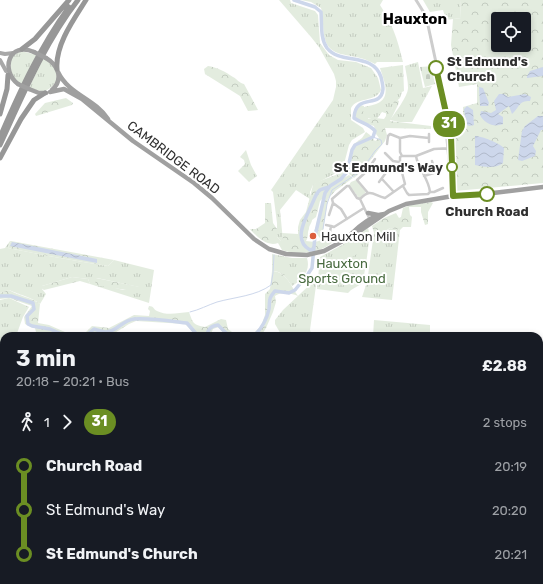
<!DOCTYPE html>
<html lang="en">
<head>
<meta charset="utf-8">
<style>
	body { margin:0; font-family:Rubik,sans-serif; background:#242831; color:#f1f3f6; height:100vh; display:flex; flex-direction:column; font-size:15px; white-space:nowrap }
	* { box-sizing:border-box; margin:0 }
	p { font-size:13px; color:#9ea1a6 }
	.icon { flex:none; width:22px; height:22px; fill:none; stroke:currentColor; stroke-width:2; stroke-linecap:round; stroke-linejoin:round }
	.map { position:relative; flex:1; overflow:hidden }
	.panel { position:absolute; left:0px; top:332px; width:543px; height:252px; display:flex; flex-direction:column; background:#171b24; border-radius:12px 12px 0 0; box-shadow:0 2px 6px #0003 }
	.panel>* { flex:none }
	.badge { padding:0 8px; border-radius:13px; font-size:14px; line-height:26px }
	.controls { position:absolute; left:491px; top:12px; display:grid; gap:8px }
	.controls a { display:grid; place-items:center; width:40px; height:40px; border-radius:4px; background:#171b24; box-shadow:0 2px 6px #0003; font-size:20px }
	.map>.badge { position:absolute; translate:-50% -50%; box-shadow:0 0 0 2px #fff }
	.legs { display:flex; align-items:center; gap:6px; height:44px; padding:0 16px; font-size:13px }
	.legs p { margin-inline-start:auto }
	.head { display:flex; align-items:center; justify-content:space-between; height:68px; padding:0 16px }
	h1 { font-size:22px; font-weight:700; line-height:30px }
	ul { padding:0 16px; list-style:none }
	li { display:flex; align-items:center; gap:14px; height:44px; font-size:15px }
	li i { display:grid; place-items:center; width:6px; height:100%; margin:0 5px; background:currentColor }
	li i::after { content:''; width:10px; height:10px; margin:-5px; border:3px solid; border-radius:50%; background:#171b24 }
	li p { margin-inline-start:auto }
	li:first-child i { background:linear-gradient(#0000 50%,currentColor 0) }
	li:last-child i { background:linear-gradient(currentColor 50%,#0000 0) }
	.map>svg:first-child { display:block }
	.grass { fill:url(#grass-tufts); fill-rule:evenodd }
	.forest { fill:url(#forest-crowns); fill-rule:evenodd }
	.cemetery { fill:url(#cemetery-stones) }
	.pitch { fill:#e3ecdf }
	.water { fill:url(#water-waves) }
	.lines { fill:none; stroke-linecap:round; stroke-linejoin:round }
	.stream { stroke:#cdd7eb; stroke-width:1 }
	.river { stroke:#cdd7eb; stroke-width:3.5 }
	.minor { stroke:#cdcdcd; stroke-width:2.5 }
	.tertiary { stroke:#cdcdcd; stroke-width:3 }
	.primary { stroke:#a8a8a8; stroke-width:4 }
	.trunk { stroke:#a0a0a0; stroke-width:4.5 }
	.motorway { stroke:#979797; stroke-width:5 }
	.trunk-bridge { stroke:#a0a0a0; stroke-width:4.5 }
	.line-1-casing { stroke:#fff; stroke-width:9 }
	.line-1 { stroke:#6b8e23; stroke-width:6 }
	.stop-1-dot { fill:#fff; stroke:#6b8e23; stroke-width:2 }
	.poi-dot { fill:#dc5e3d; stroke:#fff; stroke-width:1.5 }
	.labels { text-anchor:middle; stroke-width:4; stroke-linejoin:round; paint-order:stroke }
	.stop-label { font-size:13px; font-weight:bold; fill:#303030; stroke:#fff; text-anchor:start }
	.street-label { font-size:13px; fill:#303030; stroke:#fff }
	.poi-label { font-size:13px; fill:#303030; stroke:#fff; text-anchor:start }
	.park-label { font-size:13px; fill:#486a3f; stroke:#fff }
	.quarter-label { font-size:15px; font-weight:bold; fill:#000; stroke:#fff }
</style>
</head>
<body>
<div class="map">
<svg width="543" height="584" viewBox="0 0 543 584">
	<defs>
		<pattern id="grass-tufts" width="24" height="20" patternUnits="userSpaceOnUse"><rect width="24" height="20" fill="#e3ecdf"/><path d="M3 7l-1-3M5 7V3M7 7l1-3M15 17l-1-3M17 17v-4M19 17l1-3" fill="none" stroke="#c3cbc0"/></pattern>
		<pattern id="forest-crowns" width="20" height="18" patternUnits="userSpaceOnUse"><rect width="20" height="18" fill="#e3ecdf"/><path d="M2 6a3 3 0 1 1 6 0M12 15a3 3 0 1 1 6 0" fill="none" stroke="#c3cbc0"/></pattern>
		<pattern id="cemetery-stones" width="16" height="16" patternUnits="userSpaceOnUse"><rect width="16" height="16" fill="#e3ecdf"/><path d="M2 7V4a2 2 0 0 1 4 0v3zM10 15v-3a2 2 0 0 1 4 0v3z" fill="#c3cbc0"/></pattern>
		<pattern id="water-waves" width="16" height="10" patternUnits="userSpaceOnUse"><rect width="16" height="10" fill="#cdd7eb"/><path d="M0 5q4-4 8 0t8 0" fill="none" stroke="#b0b9ca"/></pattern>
	</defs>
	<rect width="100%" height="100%" fill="#fff"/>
	<path class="grass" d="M279,0H290L291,3L315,11L318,15L320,43L329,55L338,60L356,62L371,68L378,78L381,90C375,103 358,96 351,108V120L363,128L365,132L352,140L349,145L344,164L340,171L313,185L310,192V199L296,190L280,210L283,241H281L277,237V223L273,192L271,190L333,100L336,87V81L334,74L319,47L311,37Z
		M301,0H383L380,5C393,26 397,37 403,62H377L375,64C371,62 367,60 364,59C350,54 329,57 325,39C322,29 324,19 321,8L311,2Z
		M423,0H460L461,18L446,20L443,10L430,12Z
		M21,51L37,55L22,84L16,81L10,74L11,57Z
		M43,58L49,61L56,69L57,81C46,94 44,92 29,88Z
		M418,62L423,88L432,86L412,122H399L390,120C395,113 408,96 408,88C408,80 406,73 405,66Z
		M403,65L404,91L402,92L400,98C393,103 394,108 388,114L382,112L376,120L367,118L361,115V108C366,106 376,105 380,102C391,95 383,78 380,68Z
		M246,150L251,165L257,176L249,182L238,171L245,164L244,160L240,157Z
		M356,180L366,192L360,198H359L349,185L351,182Z
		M368,228C372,236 364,272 363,283L351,290L348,293L317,289L320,257L342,245Z
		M390,228L400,230L392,300L362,297L367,282L374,233C380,236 385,232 390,228Z
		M10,241H11L8,248C42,255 75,261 108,266L114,260L154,270L149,303L90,284L88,279L72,277L42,286V289L46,294L40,304C31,297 20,295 9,290L0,293V249L5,248ZM96,278H97L139,287L123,290L108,286L96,285Z
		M272,254L292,258H307C311,271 302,280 292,286C286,278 283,271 272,271Z
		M317,278L310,330L312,336H282L275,324V320L283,310Z
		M9,298L29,307L23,317L16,336H4V380L1,393L4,394V419L0,431V300Z
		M374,320L430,325V336H373Z
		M539,573L542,584H500L498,580H539Z"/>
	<path class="forest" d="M460,0H543V183L455,191V145L452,120L463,118V107L477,103V84L459,87L451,45L453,19L461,18ZM498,19H524V45H498Z
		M208,66C216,67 226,72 233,77C237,79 239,83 244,84L258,110L248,111L240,96L205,74L204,69Z
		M66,98L73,103L72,105L36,116L35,114L45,103Z
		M397,100L399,101L398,105L390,121L431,126V129L385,128L387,135L385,141L362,171L354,178L349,174L348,171L354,148V144L362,138L366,132L370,135L375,141L379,138L376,134L374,126L362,122L356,118V110L360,105L364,106L363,113L368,116V119H374L375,118L384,119L386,116V111L392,109L394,101Z
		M344,168L342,179L349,175L353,178L335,191L328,199L322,237L320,238L314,231C317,226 316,223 318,218C320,212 325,205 323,198L320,201L316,217L312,220C312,223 309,225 309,229C307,233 309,236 306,241L315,242L322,240L333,242C321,253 296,256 282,250L278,243C267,247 257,237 250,229H256L265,223V203H271L273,223L277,229V237L281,241H283L282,233L298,234V227L300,220L306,212L313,185L317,182L341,173Z
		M431,202L433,203L428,212V224L425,225L421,212V207H409L410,215L412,217L411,227H403L400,230L390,228L382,233L377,235L374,233L372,226L384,218L396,213L399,218L401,217L403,208L411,205Z
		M11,241L114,260L108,266C75,261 41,255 8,248Z
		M272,271C286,271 291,286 298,296C291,293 281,291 275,296L276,302L273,312L266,328L261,336H225L219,327L213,329L210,336H197L185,324L136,321L129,324L113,334L98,333L92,336H82L92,326L109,328L134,315L149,316L150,311L148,309L149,306C154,306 153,309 157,311C167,316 178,313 189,312C193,323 193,325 205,327L221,319L226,320L228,329L232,332L253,334L261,326L265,315V294L270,289Z
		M72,277L88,279L90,284L80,281L44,290L41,288L42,286Z
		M96,278L140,287L137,291C123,290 110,287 95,285Z
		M9,290C19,296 31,297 40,304L38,323L49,325L74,336H57L49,333L36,332L35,328L25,324L24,317L32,306L9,298L0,299V293Z"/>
	<path class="cemetery" d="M434,66L436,81L435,84L425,87L420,67Z"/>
	<path class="pitch" d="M357,237L364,250L340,264L332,252Z
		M321,258L331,260L330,270L319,268Z
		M329,271L351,274L349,286L328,283Z"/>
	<path class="water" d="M543,67V76L527,78V76L530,71Z
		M479,87L483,88L489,103L488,106H480Z
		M499,94H504L508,97L525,94L531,97L530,101C518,101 520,107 512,114L509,106L498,114L503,117V124C494,128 484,123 480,115L481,111L491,113L496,110L494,101Z
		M467,106L473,110L474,125L469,126L466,124L464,109Z
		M538,116H543V130H541L533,146L536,151L535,156L522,161L518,160L522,131L525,126Z
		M475,136C482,136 499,143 504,148L503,163C495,169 485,167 475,165Z
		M12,242L97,259V263L10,246Z"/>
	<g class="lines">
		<path class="stream" d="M323,229L327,204L332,190L361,171L375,151L382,144L381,140L373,137
			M190,312C199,310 208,305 217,302C235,297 256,296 271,285L273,273L274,255
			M539,384H543
			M539,470L543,469
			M539,565L543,577
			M0,574L3,584"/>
		<path class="river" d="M313,249L310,250C292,240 306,218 312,204C314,200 316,193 320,190C322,189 326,188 329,187
			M0,296H11L33,303L34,309L27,316L28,324L32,326L50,329L66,336
			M86,336L94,329C97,330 102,332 106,332C116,332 123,320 134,319C151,318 170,321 187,323L198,336
			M206,336C209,329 210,326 218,325L224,331L230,336
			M254,336C261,329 267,319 269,309C270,300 268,299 275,291L289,293L295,290L308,274L312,268L315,236L325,193L330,186L341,179L347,172L352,150L355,145L373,137L375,131C370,124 361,123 354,118C355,92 381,110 383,89C383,85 382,81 381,77C373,52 340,65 327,48C320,38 322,24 321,12L315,7L294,0
			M0,485L4,483
			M497,580L499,584"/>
		<path class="minor" d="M446,131L449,164
			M400,138V152L402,156
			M429,142V134
			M387,144L388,136L390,134L400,138L410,136L429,138
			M385,153L393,161L399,162
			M402,156H416L434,149L452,148
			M432,161L435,172
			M424,176L440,171
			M382,179L393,191
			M379,182L388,170
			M403,186L407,193L409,195L428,194L430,192C429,179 418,169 416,156
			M430,192H434L443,188
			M368,193L357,180L366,172L375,159
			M329,215L333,203
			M347,219L341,209L333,203L332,199L347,186H349L357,198L360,199
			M370,220L360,199C371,188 373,195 385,198L405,184L400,165V157L402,156
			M326,225L331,226
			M330,232L331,226L334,227L364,208"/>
		<path class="tertiary" d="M416,0L426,16L449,123L452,148L453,196"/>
		<path class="primary" d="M0,53L5,54L13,53
			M0,60L6,71"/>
		<path class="trunk" d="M46,58C58,65 64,79 52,90
			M58,72C69,95 94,98 108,119
			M18,84C0,70 9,41 34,52
			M29,89L39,93H46
			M50,92L64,89L82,99L133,141L194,183L212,198L254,239L269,249L286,254L307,255L324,251L354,235L389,211L406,204L453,196L493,193L543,187
			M368,213L378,215
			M351,234C359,226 373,215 384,214"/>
		<path class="motorway" d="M22,49L35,39L69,0
			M57,69C55,45 74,19 86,0
			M0,114L7,89L8,75
			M0,137C20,91 40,47 69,7
			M0,145C23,95 44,44 78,0
			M0,158L21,119L34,100L45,93"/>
		<path class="trunk-bridge" d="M34,52L46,58
			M18,84L29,89"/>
	</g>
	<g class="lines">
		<defs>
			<path id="line-1" d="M436,68L451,135L453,196L487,194"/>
		</defs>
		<use href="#line-1" class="line-1-casing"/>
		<use href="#line-1" class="line-1"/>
	</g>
	<g class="stop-1-dot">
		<circle cx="436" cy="68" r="7"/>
		<circle cx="452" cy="167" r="5"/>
		<circle cx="487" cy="194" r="7"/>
	</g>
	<circle class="poi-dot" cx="313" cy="236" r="4"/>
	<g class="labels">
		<g class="stop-label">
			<text x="447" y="66">St Edmund's<tspan x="447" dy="15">Church</tspan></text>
			<text x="443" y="172" text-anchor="end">St Edmund's Way</text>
			<text x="487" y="216" text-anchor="middle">Church Road</text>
		</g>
		<g class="street-label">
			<text transform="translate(174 157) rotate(37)" y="5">CAMBRIDGE ROAD</text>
		</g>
		<g class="poi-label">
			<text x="321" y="241">Hauxton Mill</text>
		</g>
		<g class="park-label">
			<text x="342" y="268">Hauxton<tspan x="342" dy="15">Sports Ground</tspan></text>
		</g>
		<g class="quarter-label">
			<text x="415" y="24">Hauxton</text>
		</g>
	</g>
</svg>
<div class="controls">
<a><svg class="icon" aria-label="locate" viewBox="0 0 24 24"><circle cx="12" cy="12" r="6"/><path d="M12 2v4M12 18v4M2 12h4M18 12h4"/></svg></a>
</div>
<b class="badge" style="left:449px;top:124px;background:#6b8e23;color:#fff">31</b>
<section class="panel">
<div class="head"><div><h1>3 min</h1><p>20:18 – 20:21 · Bus</p></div><b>£2.88</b></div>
<div class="legs"><svg class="icon" aria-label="walk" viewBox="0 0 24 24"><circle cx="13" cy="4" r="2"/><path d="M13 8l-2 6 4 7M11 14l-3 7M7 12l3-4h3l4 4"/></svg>1<svg class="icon" aria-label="forward" viewBox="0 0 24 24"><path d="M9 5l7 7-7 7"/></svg><b class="badge" style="background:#6b8e23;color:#fff">31</b><p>2 stops</p></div>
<ul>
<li><i style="color:#6b8e23"></i><b>Church Road</b><p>20:19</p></li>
<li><i style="color:#6b8e23"></i><span>St Edmund's Way</span><p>20:20</p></li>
<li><i style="color:#6b8e23"></i><b>St Edmund's Church</b><p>20:21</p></li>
</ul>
</section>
</div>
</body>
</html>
